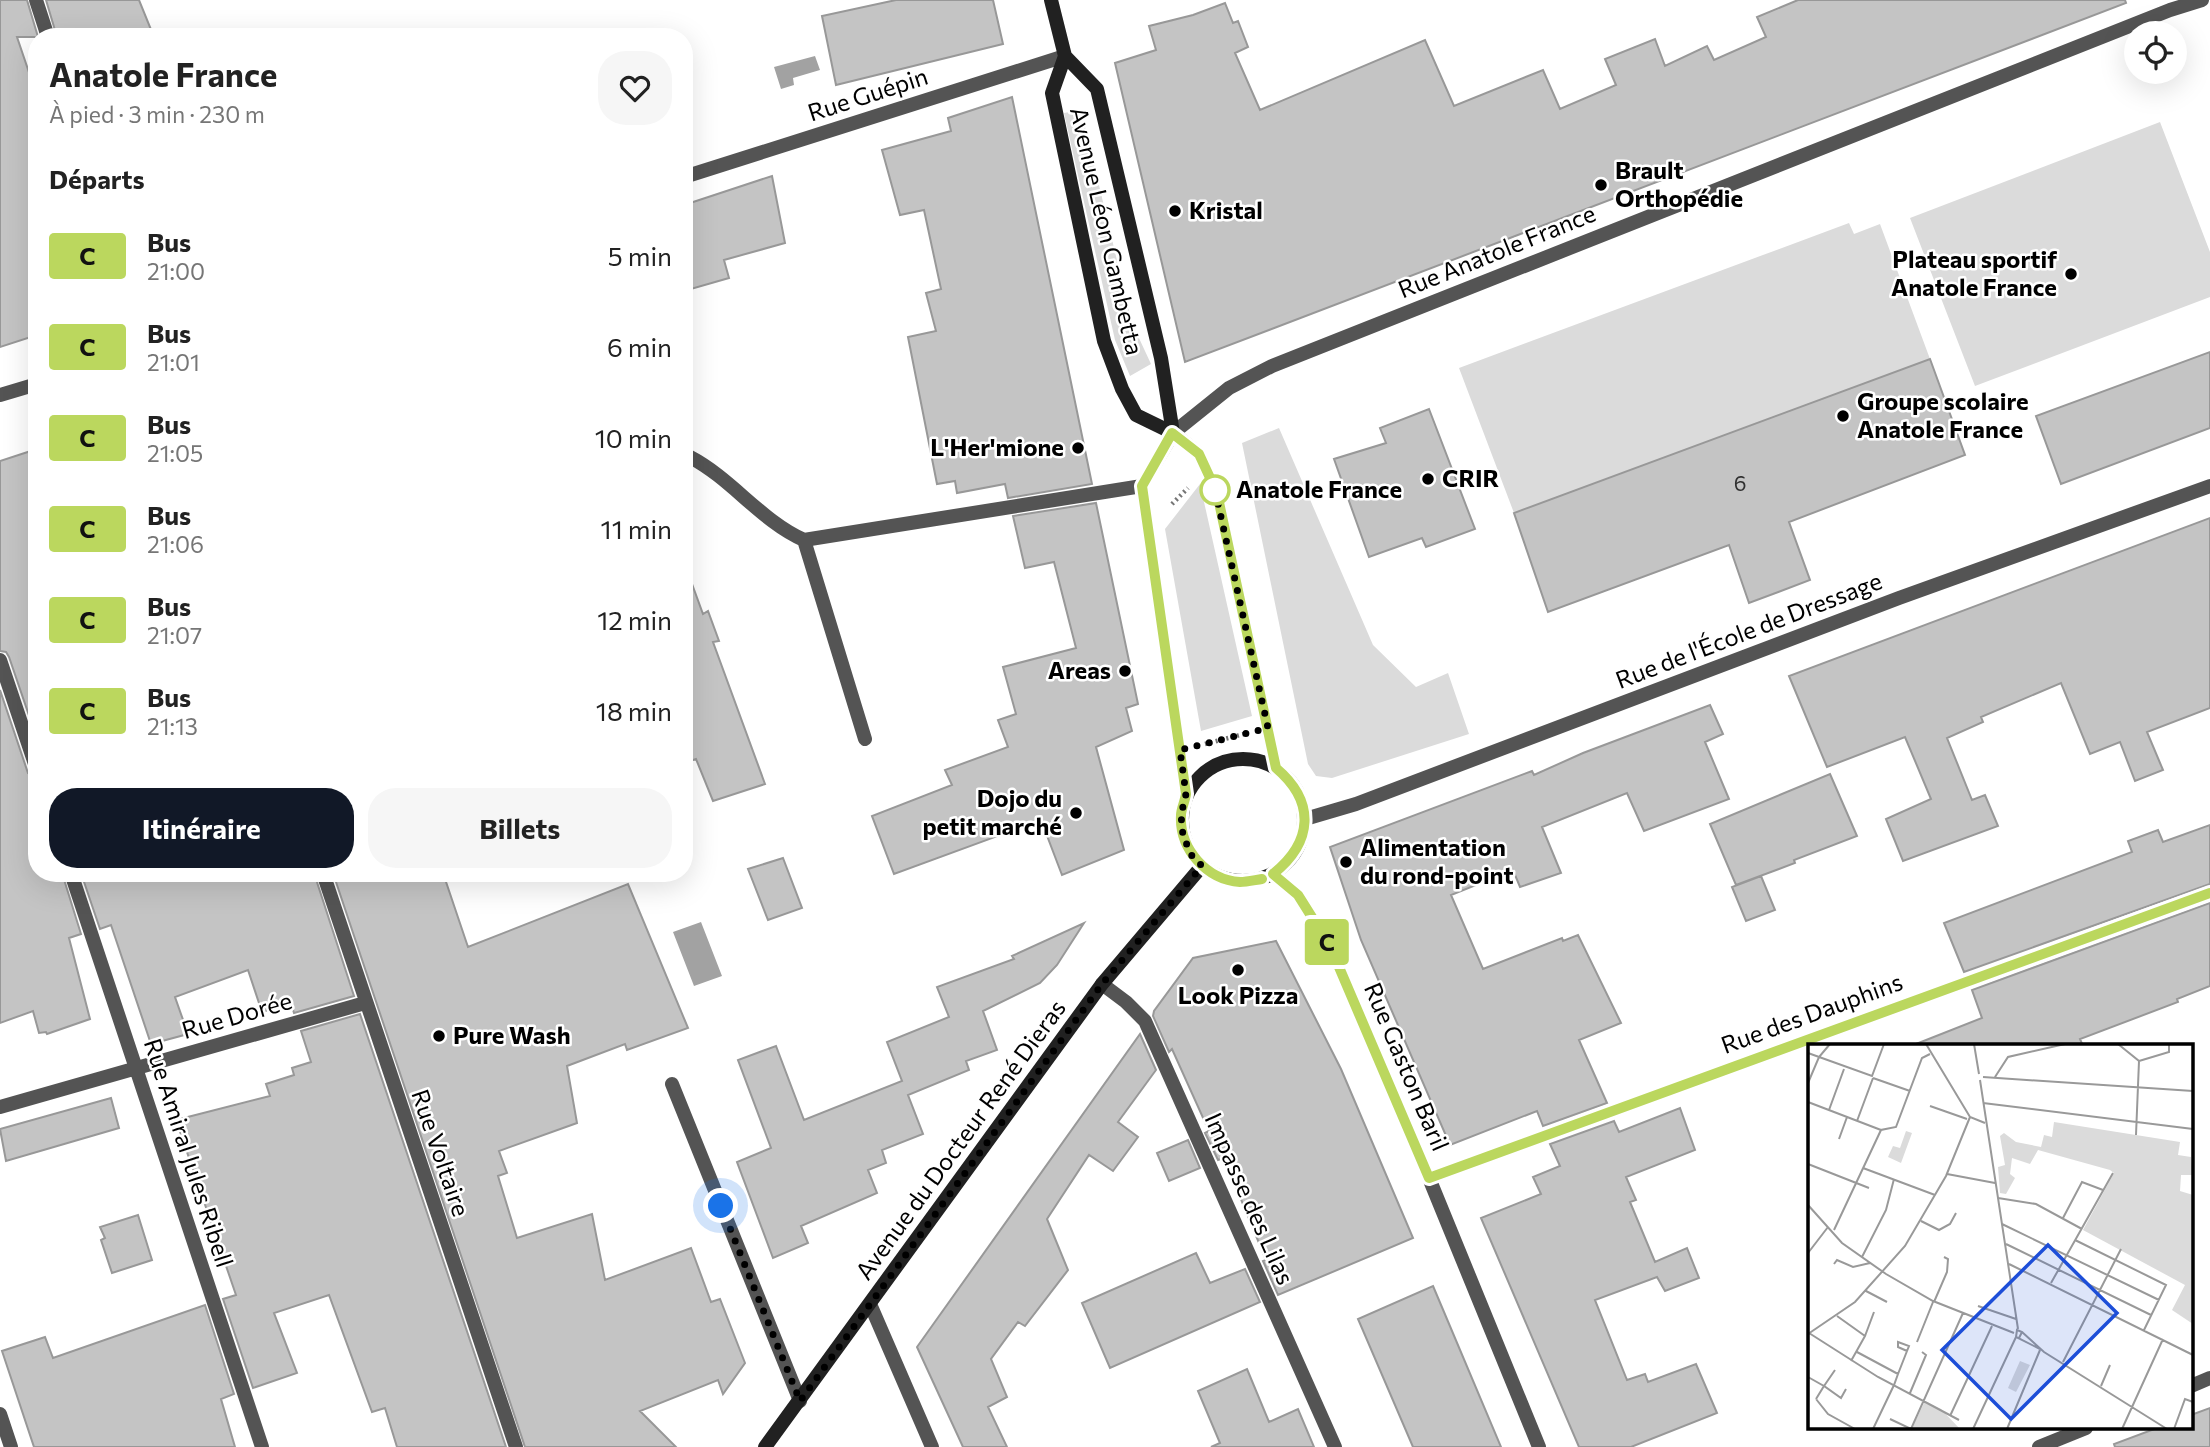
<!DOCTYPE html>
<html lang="fr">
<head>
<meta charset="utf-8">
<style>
	body { margin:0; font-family:Commissioner,sans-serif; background:#f6f6f6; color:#222; height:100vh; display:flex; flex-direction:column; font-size:26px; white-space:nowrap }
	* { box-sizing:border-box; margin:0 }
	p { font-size:23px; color:#767676 }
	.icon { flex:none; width:38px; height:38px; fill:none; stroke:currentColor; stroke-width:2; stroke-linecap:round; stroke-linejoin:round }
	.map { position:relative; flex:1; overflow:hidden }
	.side { position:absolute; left:28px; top:28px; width:665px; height:854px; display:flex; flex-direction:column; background:#fff; border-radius:28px; box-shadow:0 7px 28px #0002 }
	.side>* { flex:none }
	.badge { padding:0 14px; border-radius:5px; font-size:24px; line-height:46px }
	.buttons { position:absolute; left:2124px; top:21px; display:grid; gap:14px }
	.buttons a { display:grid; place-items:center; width:63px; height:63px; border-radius:50%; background:#fff; box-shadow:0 7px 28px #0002; font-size:35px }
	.you { position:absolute; width:35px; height:35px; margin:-18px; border:5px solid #fff; border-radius:50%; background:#1a73e8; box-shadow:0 0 0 10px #1a73e833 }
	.map>.badge { position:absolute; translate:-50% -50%; box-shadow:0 0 0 4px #fff }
	h2 { padding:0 21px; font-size:26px; line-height:63px }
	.round { display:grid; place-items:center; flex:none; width:74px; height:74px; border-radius:28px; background:#f6f6f6 }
	.summary { display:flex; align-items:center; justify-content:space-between; height:119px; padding:0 21px }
	h1 { font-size:33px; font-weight:700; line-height:52px }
	.action { display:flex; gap:14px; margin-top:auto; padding:14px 21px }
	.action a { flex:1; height:80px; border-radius:28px; background:#111827; color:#fff; font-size:28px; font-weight:700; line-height:80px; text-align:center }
	.action a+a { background:#f6f6f6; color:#222 }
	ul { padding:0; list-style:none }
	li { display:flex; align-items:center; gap:21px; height:91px; padding:0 21px }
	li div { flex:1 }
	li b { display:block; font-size:26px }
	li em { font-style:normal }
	li .badge { min-width:77px; font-weight:700; text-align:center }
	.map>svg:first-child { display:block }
	.green { fill:#dbdbdb }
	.water { fill:#a2a2a2 }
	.building { fill:#c4c4c4; stroke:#989898; stroke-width:2 }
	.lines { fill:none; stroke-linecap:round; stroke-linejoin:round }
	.path { stroke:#767676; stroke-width:4.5; stroke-dasharray:2 3.5; stroke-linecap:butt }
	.lane { stroke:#545454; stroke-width:14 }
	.street { stroke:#545454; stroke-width:14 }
	.secondary { stroke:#212121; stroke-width:14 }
	.line-casing { stroke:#fff; stroke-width:16 }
	.line { stroke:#bbd75e; stroke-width:10 }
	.walk { stroke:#000; stroke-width:7; stroke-dasharray:0 12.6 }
	.poi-dot { fill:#000; stroke:#fff; stroke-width:2.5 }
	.stop-dot { fill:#fff; stroke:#bbd75e; stroke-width:3.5 }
	.labels { text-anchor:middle; stroke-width:5; stroke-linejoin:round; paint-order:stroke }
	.number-label { font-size:21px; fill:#313131 }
	.street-label { font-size:24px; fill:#000; stroke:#fff }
	.poi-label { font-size:24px; font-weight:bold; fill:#000; stroke:#fff; text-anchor:start }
	.stop-label { font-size:24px; font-weight:bold; fill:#000; stroke:#fff; text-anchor:start }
	.inset-road { fill:none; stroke:#999; stroke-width:2 }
	.view { fill:#1d4ed8; fill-opacity:0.15; stroke:#1d4ed8; stroke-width:3.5 }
	.inset-edge { fill:none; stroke:#000; stroke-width:3.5 }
</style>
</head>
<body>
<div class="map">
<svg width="2210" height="1447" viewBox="0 0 2210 1447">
	<rect width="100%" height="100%" fill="#fff"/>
	<path class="green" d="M1081,110L1132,323L1151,364L1130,376L1115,340L1064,113Z
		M2160,122L2210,252V297L1975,386L1910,218Z
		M1849,223L1854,234L1880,224L1930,359L1514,513L1459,368Z
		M1279,428L1373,645L1416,687L1448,673L1469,734L1332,778L1316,776L1308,764L1242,443Z
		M1200,484L1252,716L1201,731L1165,529Z"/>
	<path class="water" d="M815,56L820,70L793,78L794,85L781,89L774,67Z
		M701,922L722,976L694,986L673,932Z"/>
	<path class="building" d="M0,0H27L38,37H17L37,96V335L0,347Z
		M46,0H139L154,37H57Z
		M896,0H993L1003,44L836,85L822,16Z
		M1798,0H2125L2126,3L1185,362L1115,63L1156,50L1149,26L1193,15L1225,3L1233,23L1238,21L1248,47L1235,53L1260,110L1425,40L1454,106L1543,70L1560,109L1616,85L1605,59L1655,39L1665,66L1707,46L1714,60L1766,37L1757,17Z
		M1012,97L1092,484L1008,498L1005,484L957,493L955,481L937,484L908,337L936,331L926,293L941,289L924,210L900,215L882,150L951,131L948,118Z
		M772,176L785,243L724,260L729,278L684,291V205Z
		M2210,352V428L2061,484L2036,416Z
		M1930,359L1965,455L1789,522L1810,580L1749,603L1729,545L1548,612L1514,513Z
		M1429,409L1475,529L1426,547L1422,538L1369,557L1334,459L1386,443L1380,428Z
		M37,449V739L9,657L6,652L0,651V461Z
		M1096,503L1138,704L1126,708L1132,731L1096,747L1124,850L1062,875L1041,820L894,874L872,816L952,785L945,770L1008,747L998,720L1016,714L1003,667L1076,648L1054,562L1025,568L1013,516Z
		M2210,518V708L2147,732L2163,770L2135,781L2120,742L2090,754L2061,683L1981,717L1983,722L1947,738L1972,800L1985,795L1998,826L1903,861L1886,819L1931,799L1905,737L1827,767L1789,676Z
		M688,573L703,614L708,611L719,641L713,642L765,784L713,801L696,759L690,761L684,745V574Z
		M0,690L28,773L37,779V873H62L81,934L69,938L90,1019L47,1034L46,1032L39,1033L33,1011L0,1023Z
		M1710,705L1723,734L1705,742L1729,799L1644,831L1627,793L1542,827L1561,873L1520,887L1513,870L1451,895L1483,969L1562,938L1563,941L1578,935L1621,1023L1579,1040L1607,1103L1543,1126L1537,1111L1450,1145L1361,940L1330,847L1532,771L1534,775L1583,753Z
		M1830,774L1857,836L1794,860L1795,863L1736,885L1710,824Z
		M2210,825V884L1964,972L1944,923L2132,852L2128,841L2158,830L2163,842Z
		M783,858L802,908L768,920L748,869Z
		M81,873H314L354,996L294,1013L291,1003L262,1012L248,970L175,997L188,1034L151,1044L111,925L100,929Z
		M333,873H443L468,947L628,884L688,1028L627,1050L625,1044L567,1066L577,1123L499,1151L507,1173L498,1176L517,1238L592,1214L605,1280L691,1248L711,1302L720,1299L745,1363L723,1394L718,1380L640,1411L676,1447H525Z
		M1761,876L1775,910L1746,921L1732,887Z
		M2210,903V986L2177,999L2178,1002L2080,1039L2083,1046H1916V1044L1982,1018L1972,990Z
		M1084,923L1057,965L1040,983L983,1011L997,1050L966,1061L969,1070L908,1095L923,1134L882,1150L886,1163L868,1170L877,1193L801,1226L808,1243L773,1258L737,1162L771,1148L738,1060L776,1046L804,1120L902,1081L887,1042L949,1017L937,987L1014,959L1012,956Z
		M1276,941L1341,1069L1413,1238L1278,1295L1263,1261L1266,1260L1224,1158L1218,1160L1205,1133L1209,1131L1172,1049L1169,1052L1153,1016L1154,1011L1193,958Z
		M360,1014L506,1447H397L385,1408L372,1412L329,1295L274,1313L297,1373L253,1388L223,1299L236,1295L176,1120L270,1096L266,1084L294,1075L292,1068L311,1062L301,1031Z
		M1140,1034L1156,1070L1118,1122L1138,1137L1113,1171L1089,1155L1047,1219L1068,1270L1025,1326L1018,1322L991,1359L1007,1397L988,1407L1007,1447H963L917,1347Z
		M111,1098L119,1128L6,1161L0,1129Z
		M1680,1108L1695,1150L1626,1177L1636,1200L1630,1202L1655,1262L1687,1248L1699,1278L1665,1291L1657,1277L1595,1300L1627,1380L1645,1374L1648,1382L1696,1364L1717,1413L1631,1447H1579L1481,1218L1541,1194L1533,1177L1560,1166L1550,1144L1614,1121L1619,1132Z
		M1188,1140L1200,1168L1169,1181L1157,1153Z
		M138,1215L152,1260L112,1273L101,1240L105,1238L100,1227Z
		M1196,1253L1210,1283L1245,1269L1260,1302L1110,1368L1082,1303Z
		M1433,1286L1444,1312L1501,1447H1413L1358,1319Z
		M205,1305L234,1394L221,1399L235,1447H34L2,1351L45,1337L53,1358Z
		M1247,1369L1269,1422L1298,1409L1314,1447H1211L1220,1443L1198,1391Z
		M2210,1408V1447H2115L2114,1444L2157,1428H2191V1415Z"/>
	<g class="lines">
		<path class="path" d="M1172,504L1188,488
			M1205,744L1244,734"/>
		<path class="lane" d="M684,459L690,457C732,479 761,521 804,540L1142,486
			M804,540L865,739
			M672,1084L800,1401
			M870,1304L932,1447"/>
		<path class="street" d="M36,0L48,37
			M684,177L1065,56
			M0,395L37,384
			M1173,433L1229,388L1272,366L2170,10L2202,0
			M0,660L37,770
			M1305,819L1356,804L1899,598L2210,486
			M71,873L262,1447
			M323,873L516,1447
			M1273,874L1298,895L1330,946L1429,1178L1539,1447
			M1102,984L1126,1002L1145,1021L1335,1447
			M0,1107L365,1003
			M1429,1178L2210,893
			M2191,1386L2210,1378
			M0,1414L11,1447
			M2039,1447L2086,1428"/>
		<path class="secondary" d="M1051,0L1065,56L1097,89L1161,358L1173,433L1142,486L1186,794
			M1065,56L1052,93L1104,341L1122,389L1136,415L1173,433L1199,454L1217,493L1276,768
			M1182 820a61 61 0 1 1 122 0a61 61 0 1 1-122 0Z
			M765,1447L1102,984L1202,866"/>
	</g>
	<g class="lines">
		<defs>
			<path id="line" d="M1262,879C1255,880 1247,882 1240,882C1207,880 1179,849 1181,815C1181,809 1185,801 1186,794L1142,486L1172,433L1199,454L1217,493L1276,768C1316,802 1313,842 1273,874L1298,895L1330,946L1429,1178L2210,893"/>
		</defs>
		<use href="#line" class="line-casing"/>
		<use href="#line" class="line"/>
		<path class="walk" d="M721,1206L800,1401L1102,984L1202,866L1192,856L1183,836L1181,815L1186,794L1180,750L1268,728L1215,490"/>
	</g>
	<g class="poi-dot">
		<circle cx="1601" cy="185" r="7"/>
		<circle cx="1175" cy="211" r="7"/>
		<circle cx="2071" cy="274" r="7"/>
		<circle cx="1843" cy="416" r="7"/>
		<circle cx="1078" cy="448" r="7"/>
		<circle cx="1428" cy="479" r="7"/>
		<circle cx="1125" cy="671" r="7"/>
		<circle cx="1076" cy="813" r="7"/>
		<circle cx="1346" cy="862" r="7"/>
		<circle cx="1238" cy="970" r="7"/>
		<circle cx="439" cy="1036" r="7"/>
	</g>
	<circle class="stop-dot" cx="1215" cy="490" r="14"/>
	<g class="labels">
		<g class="number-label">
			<text x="1740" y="491">6</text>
		</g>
		<g class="street-label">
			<text transform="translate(868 95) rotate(-18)" y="8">Rue Guépin</text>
			<text transform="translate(1106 231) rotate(77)" y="8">Avenue Léon Gambetta</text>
			<text transform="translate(1497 252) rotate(-22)" y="8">Rue Anatole France</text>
			<text transform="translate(1749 631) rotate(-21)" y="8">Rue de l'École de Dressage</text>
			<text transform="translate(1812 1014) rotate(-20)" y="8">Rue des Dauphins</text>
			<text transform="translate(237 1016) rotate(-16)" y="8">Rue Dorée</text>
			<text transform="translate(1406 1067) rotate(67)" y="8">Rue Gaston Baril</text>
			<text transform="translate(961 1140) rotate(-54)" y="8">Avenue du Docteur René Dieras</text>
			<text transform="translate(188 1153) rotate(72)" y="8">Rue Amiral Jules Ribell</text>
			<text transform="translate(440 1153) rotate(71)" y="8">Rue Voltaire</text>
			<text transform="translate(1249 1199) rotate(66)" y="8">Impasse des Lilas</text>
		</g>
		<g class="poi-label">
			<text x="1615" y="179">Brault<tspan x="1615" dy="28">Orthopédie</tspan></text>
			<text x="1189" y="219">Kristal</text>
			<text x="2057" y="268" text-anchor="end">Plateau sportif<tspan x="2057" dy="28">Anatole France</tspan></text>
			<text x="1857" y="410">Groupe scolaire<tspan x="1857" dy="28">Anatole France</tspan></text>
			<text x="1064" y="456" text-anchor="end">L'Her'mione</text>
			<text x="1442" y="487">CRIR</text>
			<text x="1111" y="679" text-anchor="end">Areas</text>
			<text x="1062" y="807" text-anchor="end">Dojo du<tspan x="1062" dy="28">petit marché</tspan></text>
			<text x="1360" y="856">Alimentation<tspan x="1360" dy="28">du rond-point</tspan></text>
			<text x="1238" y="1004" text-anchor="middle">Look Pizza</text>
			<text x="453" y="1044">Pure Wash</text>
		</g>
		<g class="stop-label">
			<text x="1236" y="498">Anatole France</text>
		</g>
	</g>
	<g transform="translate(1808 1044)">
		<rect width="385" height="385" fill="#fff"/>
		<path d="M246,78L372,98L370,111L383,113L385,131H373L372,147L385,151V280L364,266L377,241L275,186L306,129L302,126L230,106L222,120L204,114L202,130L207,134L198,150L192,149L190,123L197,121L192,92L196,89L208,98L233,103L236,91L244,93ZM98,87L104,89L93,119L80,113L85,102L92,104ZM212,317L222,321L208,348L200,344ZM117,357L133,365L152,385L104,384Z" fill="#dbdbdb"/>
		<path class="inset-road" d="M118,0L162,73L177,79M166,0L171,30M310,0L331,17L328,91M0,9L64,32L76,0M331,17L361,8V0M175,33L385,47M187,33L200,13L257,0M65,34L102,47M172,36L210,285M0,39L11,13L22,0M0,58L73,86M175,59L385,85M122,62L159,75M21,66L36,25M49,77L65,34M31,95L39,73M0,120L61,144M55,124L127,151M139,130L187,139M190,154L228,160L274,185M0,161L34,199L78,230L125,257L206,289M255,174L274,138L295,146M113,177L131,186L142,180L148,169M194,180L351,256M26,186L73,86L88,83L114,14L122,10M267,196L358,241L336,286M198,200L343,271M0,209L20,183M54,213L78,166L86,135M26,220L29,216L45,223L62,219M201,220L385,311M243,239L305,129M58,247L79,258M126,258L139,228L140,215L136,213M170,262L208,275M29,272L57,292L43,317M214,288L236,308L359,385M1,289L70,333L151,376M0,290L47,258L97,202L138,132L162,73M57,292L66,268M211,294L214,288L209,286L208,293L232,305M109,298L125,258M49,308L90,330M255,318L313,205M0,333L16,342L27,326M293,342L302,321M102,349L118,311L114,308M8,355L20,370L47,385M8,355L16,342L33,354L38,345M142,372L184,282M82,375L103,385L155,269M65,385L86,341L90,330L99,307L101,302L90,298V303L99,307M165,385L208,293M199,385L232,306M314,385L355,295M366,385L377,355L385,358"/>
		<path class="view" d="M240,201L309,269L203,375L134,306Z"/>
		<rect width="385" height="385" class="inset-edge"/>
	</g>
</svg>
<div class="buttons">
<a><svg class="icon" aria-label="locate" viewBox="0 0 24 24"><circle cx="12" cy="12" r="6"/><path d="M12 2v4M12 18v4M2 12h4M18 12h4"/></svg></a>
</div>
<div class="you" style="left:721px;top:1206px"></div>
<b class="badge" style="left:1327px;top:942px;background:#bbd75e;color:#111">C</b>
<section class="side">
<div class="summary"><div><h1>Anatole France</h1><p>À pied · 3 min · 230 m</p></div><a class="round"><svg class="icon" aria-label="heart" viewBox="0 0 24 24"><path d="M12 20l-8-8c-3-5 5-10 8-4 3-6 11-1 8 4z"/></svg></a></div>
<h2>Départs</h2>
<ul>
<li><span class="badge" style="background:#bbd75e;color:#111">C</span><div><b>Bus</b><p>21:00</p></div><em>5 min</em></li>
<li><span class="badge" style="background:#bbd75e;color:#111">C</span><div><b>Bus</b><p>21:01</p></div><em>6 min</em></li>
<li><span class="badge" style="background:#bbd75e;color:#111">C</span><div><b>Bus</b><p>21:05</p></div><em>10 min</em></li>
<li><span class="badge" style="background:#bbd75e;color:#111">C</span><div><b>Bus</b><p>21:06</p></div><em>11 min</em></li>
<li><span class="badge" style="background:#bbd75e;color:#111">C</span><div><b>Bus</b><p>21:07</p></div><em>12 min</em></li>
<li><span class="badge" style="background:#bbd75e;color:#111">C</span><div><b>Bus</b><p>21:13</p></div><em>18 min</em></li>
</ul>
<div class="action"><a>Itinéraire</a><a>Billets</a></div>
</section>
</div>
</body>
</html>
